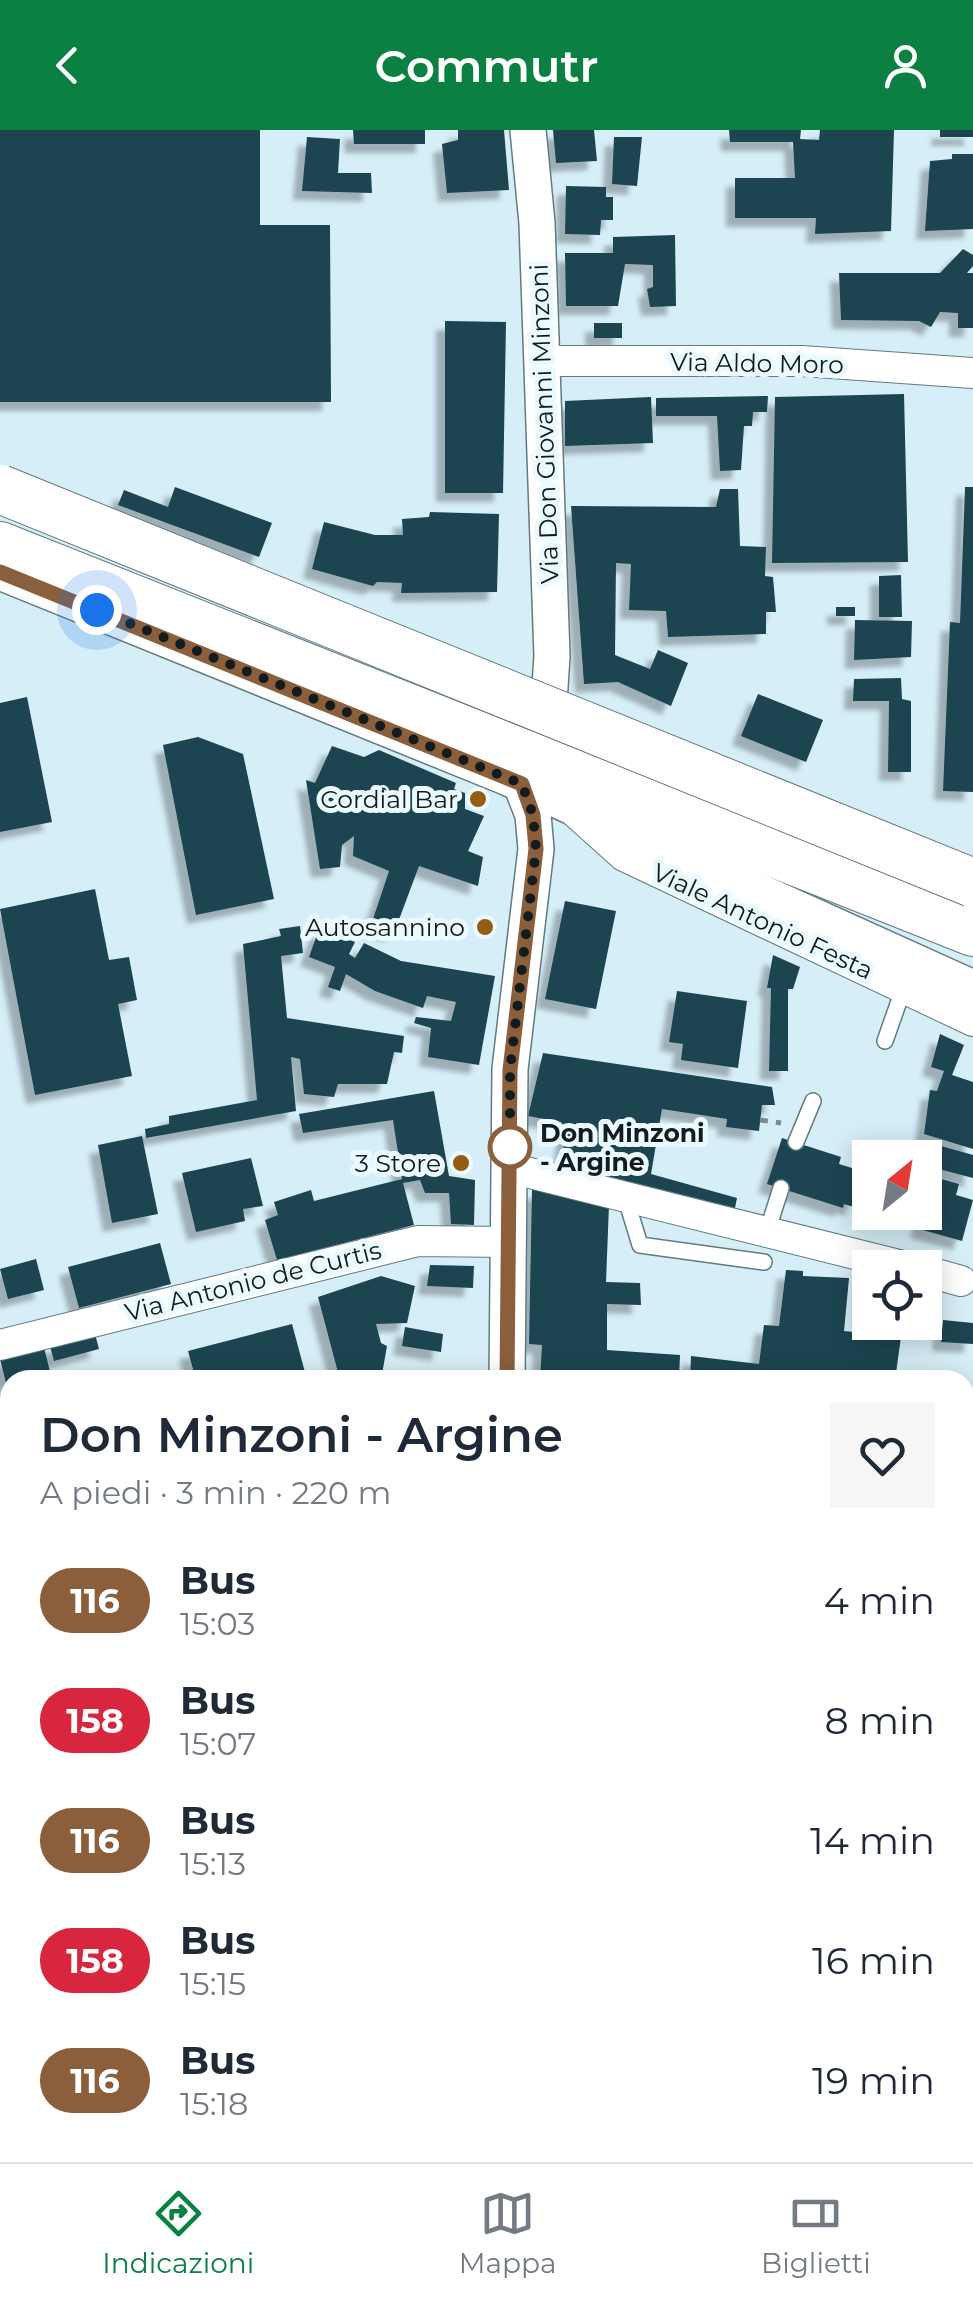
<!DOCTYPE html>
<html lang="it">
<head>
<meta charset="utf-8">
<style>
	body { margin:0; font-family:Montserrat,sans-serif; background:#f6f6f7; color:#1f2937; height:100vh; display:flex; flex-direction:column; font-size:38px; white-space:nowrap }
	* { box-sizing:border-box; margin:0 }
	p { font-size:32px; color:#747a83 }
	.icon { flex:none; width:55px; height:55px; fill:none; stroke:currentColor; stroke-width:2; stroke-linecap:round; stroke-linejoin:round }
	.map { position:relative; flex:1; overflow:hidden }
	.panel { position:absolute; left:0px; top:1240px; width:975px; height:792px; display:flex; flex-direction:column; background:#fff; border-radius:30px 30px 0 0; box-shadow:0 5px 25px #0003 }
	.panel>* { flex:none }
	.badge { padding:0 20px; border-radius:32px; font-size:35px; line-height:65px }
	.needle { width:65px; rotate:30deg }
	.controls { position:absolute; left:852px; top:1010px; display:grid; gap:20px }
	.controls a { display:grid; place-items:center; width:90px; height:90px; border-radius:0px; background:#fff; box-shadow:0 5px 25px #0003; font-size:50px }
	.you { position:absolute; width:50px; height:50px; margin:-25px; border:8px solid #fff; border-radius:50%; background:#1a73e8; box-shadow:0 0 0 15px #1a73e833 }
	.map>.badge { position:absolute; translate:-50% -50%; box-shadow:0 0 0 5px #fff }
	.round { display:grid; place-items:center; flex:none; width:105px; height:105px; border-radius:0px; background:#f6f6f7 }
	.headline { display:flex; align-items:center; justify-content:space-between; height:170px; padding:0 40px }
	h1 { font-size:48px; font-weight:600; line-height:75px }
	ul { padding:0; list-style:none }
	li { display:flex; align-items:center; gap:30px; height:120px; padding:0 40px }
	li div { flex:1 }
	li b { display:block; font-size:38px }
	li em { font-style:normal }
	li .badge { min-width:110px; font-weight:700; text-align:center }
	header { display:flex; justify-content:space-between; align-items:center; height:130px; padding:0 40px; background:#0b8043; color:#fff; font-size:45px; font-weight:600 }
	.menu { display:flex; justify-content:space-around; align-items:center; height:140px; border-top:2px solid #e0e1e3; background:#fff; font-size:28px; color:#747a83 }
	.menu a { display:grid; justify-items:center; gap:5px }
	.menu .on { color:#0b8043 }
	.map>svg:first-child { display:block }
	.building { fill:#1a4551; filter:url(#shadow) }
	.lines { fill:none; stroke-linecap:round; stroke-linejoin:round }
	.service-casing { stroke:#647a81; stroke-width:18 }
	.minor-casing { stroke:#647a81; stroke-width:32 }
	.tertiary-casing { stroke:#647a81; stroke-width:38 }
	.trunk-casing { stroke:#647a81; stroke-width:50 }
	.path { stroke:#798a90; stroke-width:5; stroke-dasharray:8 8; stroke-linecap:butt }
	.service { stroke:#fff; stroke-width:15 }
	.minor { stroke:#fff; stroke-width:30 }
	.tertiary { stroke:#fff; stroke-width:35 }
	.trunk { stroke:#fff; stroke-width:48 }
	.trunk-bridge-casing { stroke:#647a81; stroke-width:50; stroke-linecap:butt }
	.trunk-bridge { stroke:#fff; stroke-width:48 }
	.line-casing { stroke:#fff; stroke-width:22 }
	.line { stroke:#8b5e3c; stroke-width:15 }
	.walk { stroke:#121b1e; stroke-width:10; stroke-dasharray:0 18 }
	.poi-dot { fill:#925e12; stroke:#ebfaff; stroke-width:4 }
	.stop-dot { fill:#fff; stroke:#8b5e3c; stroke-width:5 }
	.labels { text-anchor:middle; stroke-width:10; stroke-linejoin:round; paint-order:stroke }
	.street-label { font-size:25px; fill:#121b1e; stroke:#ebfaff }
	.poi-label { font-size:25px; fill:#121b1e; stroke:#ebfaff; text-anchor:end }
	.stop-label { font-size:25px; font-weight:bold; fill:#121b1e; stroke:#ebfaff; text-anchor:start }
</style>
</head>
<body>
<header><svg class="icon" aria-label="back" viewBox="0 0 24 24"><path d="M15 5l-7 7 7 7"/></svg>Commutr<svg class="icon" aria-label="person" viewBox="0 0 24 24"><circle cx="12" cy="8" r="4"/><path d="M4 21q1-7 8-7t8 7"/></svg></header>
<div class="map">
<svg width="973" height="2032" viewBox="0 0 973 2032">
	<defs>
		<filter id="shadow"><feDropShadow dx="-9" dy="9" stdDeviation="2.5" flood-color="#0004"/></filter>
	</defs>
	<rect width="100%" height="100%" fill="#d6eef7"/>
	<path class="building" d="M0,0H260V95H330L331,272H0Z
		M353,0H425V14H354Z
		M458,0H504L509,60L447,63L442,14L458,10Z
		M553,0H594L597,31L556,33Z
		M729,0H801L800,9L819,10L820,0H894L891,101L815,104L816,88H735V48H795L793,12H730Z
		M940,0H973V7H940Z
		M307,7L340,9L338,43H371L372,63L302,61Z
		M614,7H642L637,56L612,54Z
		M952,24H973V99L925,101L930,31L952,29Z
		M566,56L606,57V67H613V90H601L600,105L565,104Z
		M675,105L676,176L650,177L647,159L653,157V135L625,134L618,176H566L565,123H613V107Z
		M963,119L973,125V136L967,143H973V198H958V183L940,182L931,197L919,191L841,190L839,143H940Z
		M445,191L506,192L503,363H445Z
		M594,193H622V208H594Z
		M904,264L908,432L772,433L775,267Z
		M768,266L767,282H753L752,296H744L741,340L720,341L717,286H656V268Z
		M651,267L653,313L565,316V271Z
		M175,357L272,393L259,427L118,375L124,360L168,377Z
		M965,357H973V662L943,661L950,492L960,493Z
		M720,359H738L740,416L766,417L765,446L773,447L776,482H766V504L668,507L666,481L629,480L631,434L616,433L615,525L650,539L658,520L688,533L671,576L618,552L584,554L571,376L716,377Z
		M430,382L499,384L497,462L401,463L402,453L377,452L373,456L312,439L324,392L375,405H403L402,389L429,387Z
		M901,445L902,487H879V446Z
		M836,477H855V486H836Z
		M855,490L912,491L911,527L854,530Z
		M901,548L902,569L911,571V642H888L889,571H853L854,549Z
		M758,564L823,590L806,632L741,606Z
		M27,567L52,692L0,702V573Z
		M198,607L243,624L274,769L196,785L163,615Z
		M332,616L364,627L379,620L456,653L454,659L465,663V679L484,686L468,721L483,727L478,756L419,736L394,803L371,795L389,741L353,726L354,706L342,715L340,737L320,739L306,650L315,653Z
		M95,759L109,830L129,827L137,870L118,874L132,946L35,965L0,779Z
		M565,771L616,781L596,879L545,869Z
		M300,796L303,823L281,826L287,888L404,906L402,923L394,922L387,954H338L334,967L304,964L300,929L291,927L296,981L146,1008L145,999L169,994V986L257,970L243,814L281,806L279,799Z
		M319,799L355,812L349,824L355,828L364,813L401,831L495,846L479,935L428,927L431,898L414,893L416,887L451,891L456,872L427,866L423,878L375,861L346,844L340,861L328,857L335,837L309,827Z
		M773,825L800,837L793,859H788V941H769L771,858H767Z
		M677,861L747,871L738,938L681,930L683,914L669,912Z
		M940,904L964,915L952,945L973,952V1019L924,1004L930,960L937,961L944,941L931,937Z
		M543,923L772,957L775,975H762L759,1001L726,997L727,989L662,979L651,1044L737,1068L734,1083L561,1039L566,998L561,992L528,986Z
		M434,961L449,1046L475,1050L474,1095L451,1094L449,1063H425L420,1050L403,1053L414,1095L277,1130L265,1090L278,1085L274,1072L311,1060L314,1071L402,1049L393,990L303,1003L299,984Z
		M142,1006L158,1084L112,1093L98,1015Z
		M782,1008L841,1027L839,1034L865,1042L854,1077L844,1074L843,1078L767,1054Z
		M941,1016L973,1025V1048L935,1038Z
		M251,1028L263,1076L243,1079L245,1091L196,1102L182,1043Z
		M934,1047L959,1054L956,1065L973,1070L962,1111L919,1099Z
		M532,1059L609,1075L606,1152L640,1153L641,1175L607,1174V1220L680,1225L679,1250L540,1249L542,1215L529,1214Z
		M160,1113L171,1154L79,1178L68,1137Z
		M36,1129L44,1160L8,1169L0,1139Z
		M430,1135L474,1136L473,1158L427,1156Z
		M786,1140L803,1141V1146L849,1148L844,1201L901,1207L895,1250H690L691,1226L759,1234L764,1195L779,1196Z
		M381,1146L415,1156L407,1193L376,1194L381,1213L387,1216L381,1250H340L318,1167Z
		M943,1190L973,1193V1214L941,1212Z
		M292,1194L306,1246L289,1250H196L188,1221Z
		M405,1197L443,1204L441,1222L402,1216Z
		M95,1204L99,1219L54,1231L50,1216Z
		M44,1217L52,1250H10L9,1265L0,1229Z
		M10,1433V1474H8L3,1434Z
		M965,1473H973V1523L965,1522Z
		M965,1714H973V1788H965Z
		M965,1888H970L971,1932L965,1933Z
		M10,1975V2022H26L28,2032H0V1978Z
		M965,1997H973V2032H956V2022H965Z
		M50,2022H84L86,2032H52Z
		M99,2022H118L120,2032H101Z
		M125,2022H154L156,2032H127Z
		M229,2022H409L408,2032H228Z
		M439,2022H477V2032H439Z
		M538,2022H593V2032H538Z
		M596,2022H644V2032H595Z
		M667,2022H774L773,2032H661L662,2023Z
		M876,2022H926L925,2032H876Z"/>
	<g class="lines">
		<defs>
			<path id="service" d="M885,911L904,857
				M796,1012L813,971
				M625,1066L640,1115L764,1132
				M768,1099L781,1058
				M965,1348H973"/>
			<path id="minor" d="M541,231H802L973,243
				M575,682L624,726L973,891
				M510,1038L911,1138
				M925,1141L961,1151
				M0,1215L418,1111L509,1112
				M965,1404H973
				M965,1539H973
				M965,1679H973
				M965,1968H973"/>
			<path id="tertiary" d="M528,0L537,93L552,526L547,603
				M0,442L506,647L973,858
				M507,1250L510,939L536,719L533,685L521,654
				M514,2022L515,2032"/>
			<path id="trunk" d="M0,416L973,802"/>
		</defs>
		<use href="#service" class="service-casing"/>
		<use href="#minor" class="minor-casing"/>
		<use href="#tertiary" class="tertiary-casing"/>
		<use href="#trunk" class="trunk-casing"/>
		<path class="path" d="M760,990L781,993"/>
		<use href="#service" class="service"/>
		<use href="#minor" class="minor"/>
		<use href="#tertiary" class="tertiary"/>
		<use href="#trunk" class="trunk"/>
		<defs>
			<path id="trunk-bridge" d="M0,359L973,753"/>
		</defs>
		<use href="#trunk-bridge" class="trunk-bridge-casing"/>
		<use href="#trunk-bridge" class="trunk-bridge"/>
	</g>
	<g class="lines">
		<defs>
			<path id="line" d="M0,442L522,654L533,685L536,719L510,940L507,1250"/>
		</defs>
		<use href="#line" class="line-casing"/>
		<use href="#line" class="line"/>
		<path class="walk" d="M97,480L522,654L533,685L536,719L510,940V1017"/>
	</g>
	<g class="poi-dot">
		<circle cx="478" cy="669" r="10"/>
		<circle cx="485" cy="797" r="10"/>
		<circle cx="461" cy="1033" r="10"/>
	</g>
	<circle class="stop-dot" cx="510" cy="1017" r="20"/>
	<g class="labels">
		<g class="street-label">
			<text transform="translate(757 233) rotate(1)" y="9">Via Aldo Moro</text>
			<text transform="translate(544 294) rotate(-92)" y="9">Via Don Giovanni Minzoni</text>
			<text transform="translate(763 791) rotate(25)" y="9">Viale Antonio Festa</text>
			<text transform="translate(253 1151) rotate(-14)" y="9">Via Antonio de Curtis</text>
		</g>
		<g class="poi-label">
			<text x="458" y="678">Cordial Bar</text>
			<text x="465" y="806">Autosannino</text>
			<text x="441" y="1042">3 Store</text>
		</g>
		<g class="stop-label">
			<text x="540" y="1012">Don Minzoni<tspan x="540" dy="29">- Argine</tspan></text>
		</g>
	</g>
</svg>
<div class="controls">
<a><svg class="needle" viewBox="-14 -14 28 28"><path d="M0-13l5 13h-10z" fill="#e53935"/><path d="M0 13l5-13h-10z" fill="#747a83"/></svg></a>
<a><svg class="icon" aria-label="locate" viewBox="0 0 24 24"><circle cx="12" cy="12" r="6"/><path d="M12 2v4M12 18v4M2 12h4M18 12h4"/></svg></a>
</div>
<div class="you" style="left:97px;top:480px"></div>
<section class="panel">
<div class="headline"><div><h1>Don Minzoni - Argine</h1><p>A piedi · 3 min · 220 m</p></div><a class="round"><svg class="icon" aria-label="heart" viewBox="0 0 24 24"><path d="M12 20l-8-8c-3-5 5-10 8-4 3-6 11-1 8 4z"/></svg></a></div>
<ul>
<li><span class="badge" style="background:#8b5e3c;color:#fff">116</span><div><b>Bus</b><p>15:03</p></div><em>4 min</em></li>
<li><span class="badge" style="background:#d7263d;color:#fff">158</span><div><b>Bus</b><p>15:07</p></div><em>8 min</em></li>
<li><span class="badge" style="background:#8b5e3c;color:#fff">116</span><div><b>Bus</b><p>15:13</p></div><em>14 min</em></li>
<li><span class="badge" style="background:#d7263d;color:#fff">158</span><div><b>Bus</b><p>15:15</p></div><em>16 min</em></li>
<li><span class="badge" style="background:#8b5e3c;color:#fff">116</span><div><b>Bus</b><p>15:18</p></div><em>19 min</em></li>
</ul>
</section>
</div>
<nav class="menu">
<a class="on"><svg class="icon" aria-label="directions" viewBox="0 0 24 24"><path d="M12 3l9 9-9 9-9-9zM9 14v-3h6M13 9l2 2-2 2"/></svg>Indicazioni</a>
<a><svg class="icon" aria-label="map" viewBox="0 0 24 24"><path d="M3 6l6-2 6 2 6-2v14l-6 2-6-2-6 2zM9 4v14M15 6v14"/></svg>Mappa</a>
<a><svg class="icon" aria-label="tickets" viewBox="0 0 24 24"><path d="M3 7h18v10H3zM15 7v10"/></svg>Biglietti</a>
</nav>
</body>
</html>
